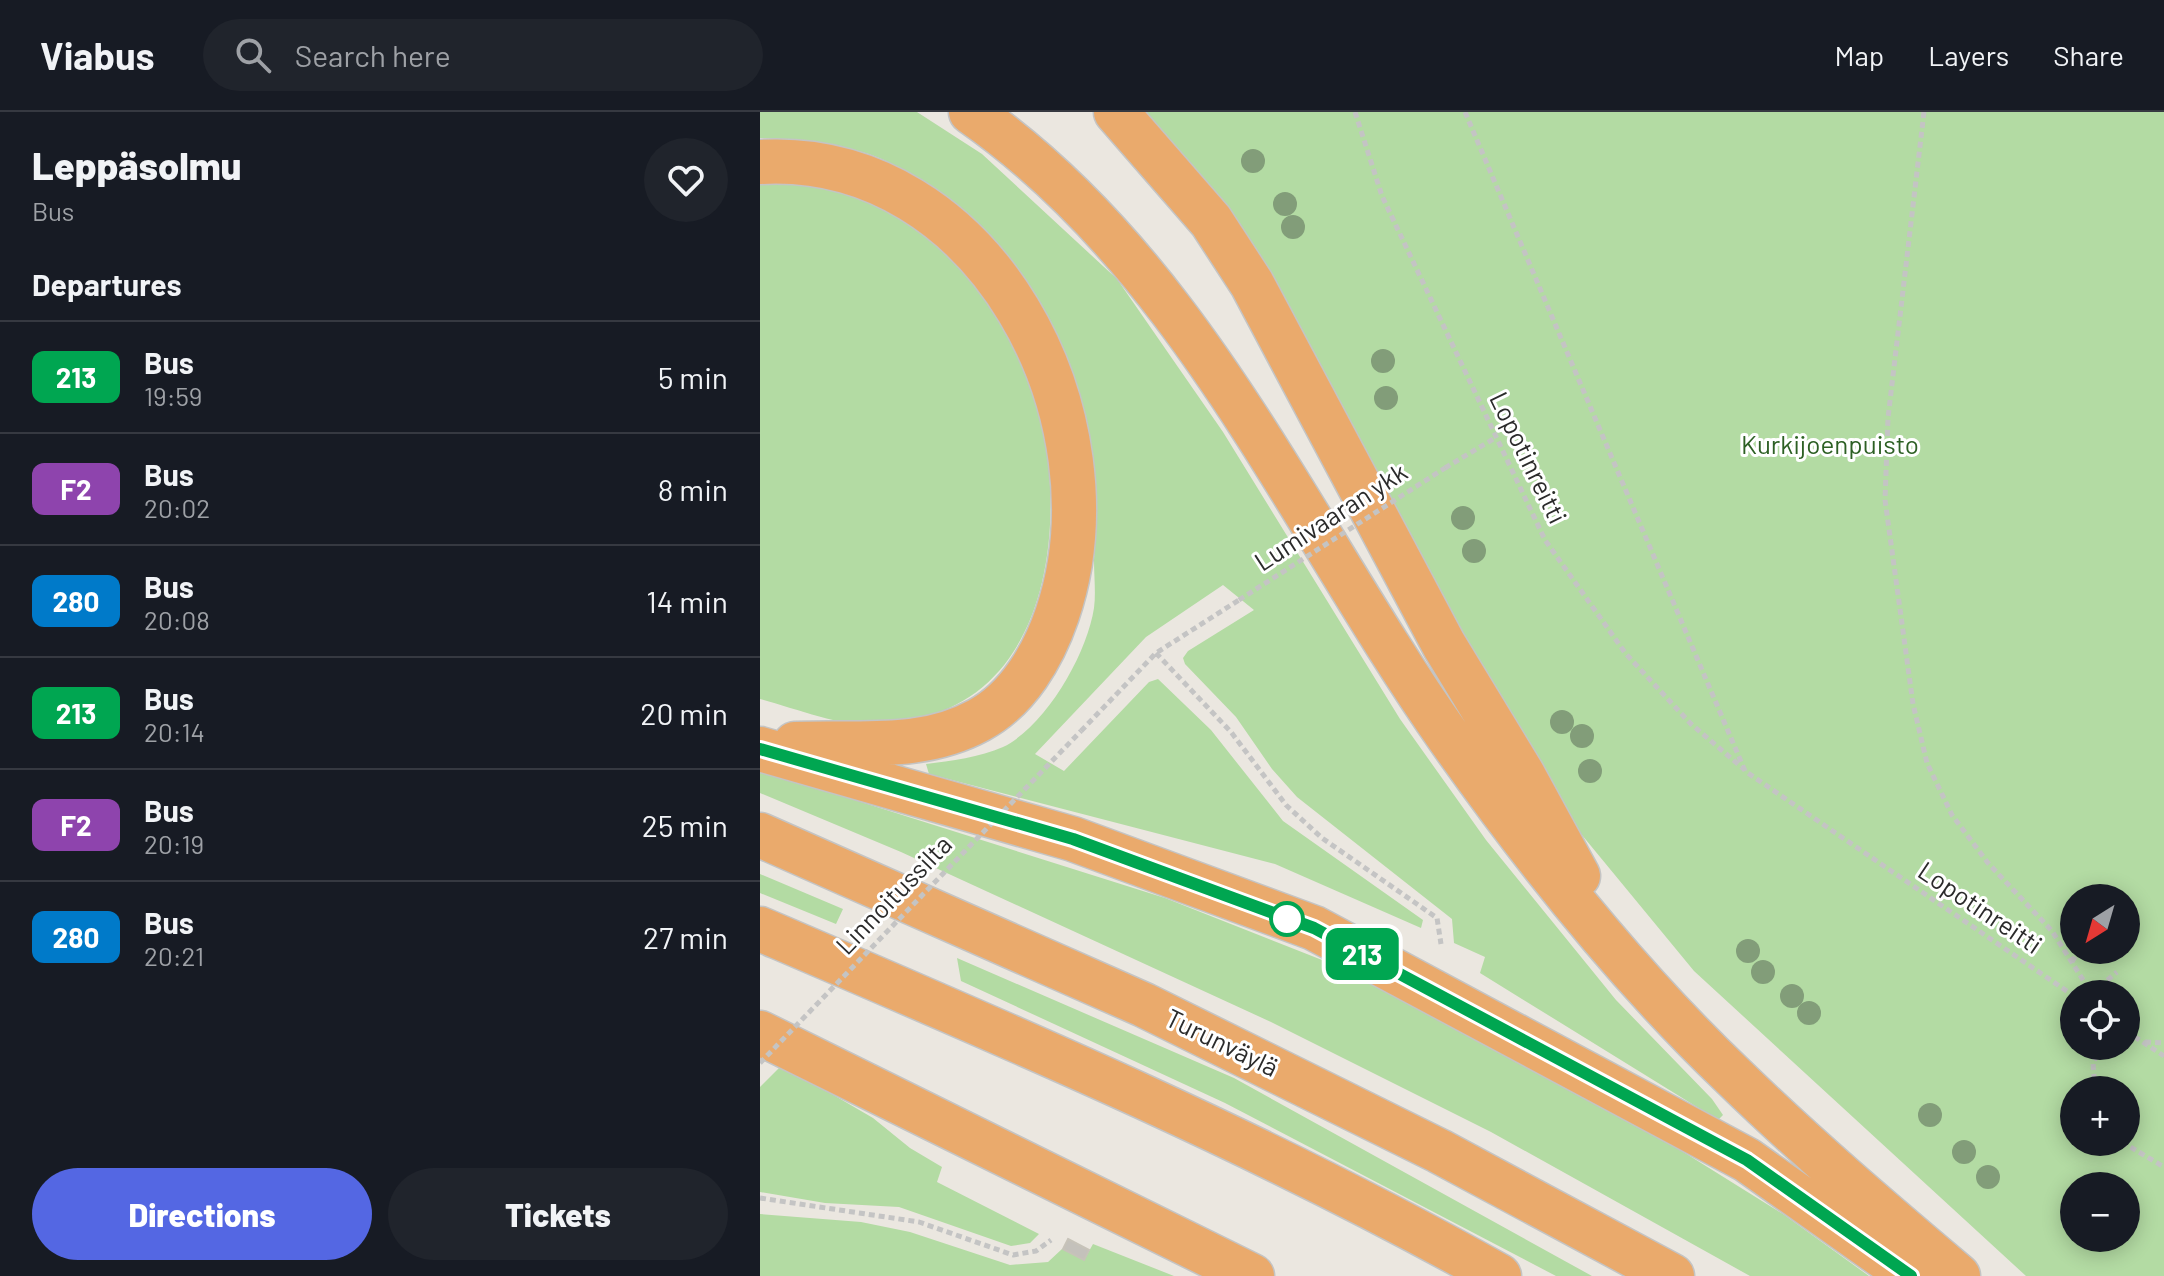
<!DOCTYPE html>
<html lang="en">
<head>
<meta charset="utf-8">
<style>
	body { margin:0; font-family:Barlow,sans-serif; background:#20242c; color:#f1f3f6; height:100vh; display:flex; flex-direction:column; font-size:30px; white-space:nowrap }
	* { box-sizing:border-box; margin:0 }
	p { font-size:26px; color:#9ea1a6 }
	.icon { flex:none; width:44px; height:44px; fill:none; stroke:currentColor; stroke-width:2; stroke-linecap:round; stroke-linejoin:round }
	.map { position:relative; flex:1; overflow:hidden }
	.sheet { display:flex; flex-direction:column; background:#171b24; width:760px }
	.sheet>* { flex:none }
	.badge { padding:0 16px; border-radius:12px; font-size:28px; line-height:52px }
	.needle { width:52px; rotate:217deg }
	.fabs { position:absolute; left:1300px; top:772px; display:grid; gap:16px }
	.fabs a { display:grid; place-items:center; width:80px; height:80px; border-radius:50%; background:#171b24; box-shadow:0 4px 20px #0003; font-size:40px }
	.map>.badge { position:absolute; translate:-50% -50%; box-shadow:0 0 0 4px #fff }
	h2 { padding:0 32px; font-size:30px; line-height:72px }
	.round { display:grid; place-items:center; flex:none; width:84px; height:84px; border-radius:42px; background:#20242c }
	.summary { display:flex; align-items:center; justify-content:space-between; height:136px; padding:0 32px }
	h1 { font-size:38px; font-weight:800; line-height:60px }
	.primary-button { display:flex; gap:16px; margin-top:auto; padding:16px 32px }
	.primary-button a { flex:1; height:92px; border-radius:48px; background:#5467e3; color:#fff; font-size:32px; font-weight:800; line-height:92px; text-align:center }
	.primary-button a+a { background:#20242c; color:#f1f3f6 }
	ul { padding:0; list-style:none }
	li { display:flex; align-items:center; gap:24px; height:112px; padding:0 32px; border-top:2px solid #363941 }
	li div { flex:1 }
	li b { display:block; font-size:30px }
	li em { font-style:normal }
	li .badge { min-width:88px; font-weight:700; text-align:center }
	header { display:flex; align-items:center; gap:48px; box-sizing:border-box; height:112px; padding:0 40px; background:#171b24; border-bottom:2px solid #363941 }
	header strong { font-size:38px }
	nav { display:flex; gap:44px; margin-inline-start:auto; font-size:28px }
	.search { width:560px; height:72px; background:#20242c; display:flex; align-items:center; gap:20px; box-sizing:border-box; padding:0 28px; border-radius:44px; color:#9ea1a6; font-size:30px }
	main { display:flex; flex:1; min-height:0 }
	.map>svg:first-child { display:block }
	.green { fill:#b3dba3; fill-rule:evenodd }
	.building { fill:#c4c1bb; stroke:#c7c3b9; stroke-width:2 }
	.lines { fill:none; stroke-linecap:round; stroke-linejoin:round }
	.highway-casing { stroke:#c4c4c4; stroke-width:47 }
	.path { stroke:#c4c4c4; stroke-width:5; stroke-dasharray:6 4; stroke-linecap:butt }
	.highway { stroke:#eaaa6c; stroke-width:44 }
	.path-bridge { stroke:#c4c4c4; stroke-width:5; stroke-dasharray:6 4; stroke-linecap:butt }
	.tree { fill:#829d79 }
	.line-casing { stroke:#fff; stroke-width:18 }
	.line { stroke:#00a651; stroke-width:12 }
	.stop-dot { fill:#fff; stroke:#00a651; stroke-width:4 }
	.labels { text-anchor:middle; stroke-width:6; stroke-linejoin:round; paint-order:stroke }
	.park-label { font-size:26px; fill:#2d6024; stroke:#fff }
	.street-label { font-size:26px; fill:#2b2b2b; stroke:#fff }
</style>
</head>
<body>
<header>
<strong>Viabus</strong>
<div class="search"><svg class="icon" aria-label="search" viewBox="0 0 24 24"><circle cx="10" cy="10" r="6"/><path d="M15 15l6 6"/></svg>Search here</div>
<nav><a>Map</a><a>Layers</a><a>Share</a></nav>
</header>
<main>
<section class="sheet">
<div class="summary"><div><h1>Leppäsolmu</h1><p>Bus</p></div><a class="round"><svg class="icon" aria-label="heart" viewBox="0 0 24 24"><path d="M12 20l-8-8c-3-5 5-10 8-4 3-6 11-1 8 4z"/></svg></a></div>
<h2>Departures</h2>
<ul>
<li><span class="badge" style="background:#00a651;color:#fff">213</span><div><b>Bus</b><p>19:59</p></div><em>5 min</em></li>
<li><span class="badge" style="background:#8e44ad;color:#fff">F2</span><div><b>Bus</b><p>20:02</p></div><em>8 min</em></li>
<li><span class="badge" style="background:#007ac9;color:#fff">280</span><div><b>Bus</b><p>20:08</p></div><em>14 min</em></li>
<li><span class="badge" style="background:#00a651;color:#fff">213</span><div><b>Bus</b><p>20:14</p></div><em>20 min</em></li>
<li><span class="badge" style="background:#8e44ad;color:#fff">F2</span><div><b>Bus</b><p>20:19</p></div><em>25 min</em></li>
<li><span class="badge" style="background:#007ac9;color:#fff">280</span><div><b>Bus</b><p>20:21</p></div><em>27 min</em></li>
</ul>
<div class="primary-button"><a>Directions</a><a>Tickets</a></div>
</section>
<div class="map">
<svg width="1404" height="1164" viewBox="0 0 1404 1164">
	<rect width="100%" height="100%" fill="#ebe7e0"/>
	<path class="green" d="M0,0H157L222,42L357,167L463,320L640,607L726,728L856,888L952,987L963,1003L958,1008L720,861L725,845L694,831L692,807L537,685L512,657L476,605L425,552L423,546L428,539L494,498L463,473L386,525L275,642L304,659L389,570L398,567L451,618L523,709L663,808L661,816L515,752L169,662L166,652C191,649 220,645 243,635C286,614 327,542 334,496C336,481 334,464 334,448C336,403 337,359 328,315C306,210 228,98 130,51C92,32 42,28 0,26Z
		M382,0H1404V1164H1266L934,859L817,717ZM1314,786H1366V838H1314ZM1314,882H1366V934H1314ZM1314,978H1366V1030H1314ZM1314,1074H1366V1126H1314Z
		M0,64C28,67 77,67 102,75C118,80 134,97 147,106C195,140 248,205 269,262C310,378 303,578 154,607C142,609 129,614 118,614C79,614 37,597 0,587Z
		M0,658L405,786L651,883L840,988L1023,1102L1109,1164H990L731,1020L511,910L141,740L0,681Z
		M0,762L83,797L76,812L0,781Z
		M197,846L474,966L832,1164H796L465,991L201,869Z
		M22,953L113,1006L150,1036L182,1055L177,1070L279,1122L270,1131L251,1134L139,1095L65,1091L0,1080V975Z
		M0,1102L101,1110L150,1120L250,1153L288,1150L302,1137L324,1148L333,1132L414,1164H0Z"/>
	<path class="building" d="M308,1127L329,1138L324,1148L303,1137Z"/>
	<g class="lines">
		<defs>
			<path id="highway" d="M211,0C432,154 539,413 690,627C774,746 867,863 973,964C1045,1034 1121,1099 1198,1164
				M356,0L451,109L492,172L684,533L763,663L818,764
				M0,50C226,37 364,307 297,503C283,544 258,587 219,608C161,640 98,629 35,632
				M0,637L313,727L554,816L987,1048L1151,1164
				M0,723L384,893L679,1039L912,1164
				M0,817C250,924 502,1031 739,1164
				M0,921L492,1164"/>
		</defs>
		<use href="#highway" class="highway-casing"/>
		<path class="path" d="M595,0L622,84L785,428L866,542L931,612L985,658
			M705,0L985,659L1314,884
			M1164,0L1128,306L1125,388L1153,592L1167,651L1192,703L1228,751L1292,819L1332,882
			M685,356L735,326
			M396,541L471,620L526,693L562,726L677,806L681,832
			M321,619L396,541L479,488
			M1312,850L1319,838
			M1332,881L1357,860
			M1366,919L1404,944
			M1385,930L1404,931
			M1335,978L1333,951L1341,934
			M1362,1030L1404,1055
			M0,1086L159,1110L253,1143L276,1139L291,1128"/>
		<use href="#highway" class="highway"/>
		<path class="path-bridge" d="M479,488L685,356
			M0,951L321,619"/>
	</g>
	<g class="tree">
		<circle cx="493" cy="49" r="12"/>
		<circle cx="525" cy="92" r="12"/>
		<circle cx="533" cy="115" r="12"/>
		<circle cx="623" cy="249" r="12"/>
		<circle cx="626" cy="286" r="12"/>
		<circle cx="703" cy="406" r="12"/>
		<circle cx="714" cy="439" r="12"/>
		<circle cx="802" cy="610" r="12"/>
		<circle cx="822" cy="624" r="12"/>
		<circle cx="830" cy="659" r="12"/>
		<circle cx="988" cy="839" r="12"/>
		<circle cx="1003" cy="860" r="12"/>
		<circle cx="1032" cy="884" r="12"/>
		<circle cx="1049" cy="901" r="12"/>
		<circle cx="1170" cy="1003" r="12"/>
		<circle cx="1204" cy="1040" r="12"/>
		<circle cx="1228" cy="1065" r="12"/>
	</g>
	<g class="lines">
		<defs>
			<path id="line" d="M0,637L313,727L554,816L987,1048L1151,1164"/>
		</defs>
		<use href="#line" class="line-casing"/>
		<use href="#line" class="line"/>
	</g>
	<circle class="stop-dot" cx="527" cy="807" r="16"/>
	<g class="labels">
		<g class="park-label">
			<text x="1070" y="342">Kurkijoenpuisto</text>
		</g>
		<g class="street-label">
			<text transform="translate(768 346) rotate(64)" y="9">Lopotinreitti</text>
			<text transform="translate(571 405) rotate(-33)" y="9">Lumivaaran ykk</text>
			<text transform="translate(134 783) rotate(-46)" y="9">Linnoitussilta</text>
			<text transform="translate(1220 796) rotate(34)" y="9">Lopotinreitti</text>
			<text transform="translate(462 931) rotate(26)" y="9">Turunväylä</text>
		</g>
	</g>
</svg>
<div class="fabs">
<a><svg class="needle" viewBox="-14 -14 28 28"><path d="M0-13l5 13h-10z" fill="#e53935"/><path d="M0 13l5-13h-10z" fill="#9ea1a6"/></svg></a>
<a><svg class="icon" aria-label="locate" viewBox="0 0 24 24"><circle cx="12" cy="12" r="6"/><path d="M12 2v4M12 18v4M2 12h4M18 12h4"/></svg></a>
<a>+</a>
<a>−</a>
</div>
<b class="badge" style="left:602px;top:842px;background:#00a651;color:#fff">213</b>
</div>
</main>
</body>
</html>
